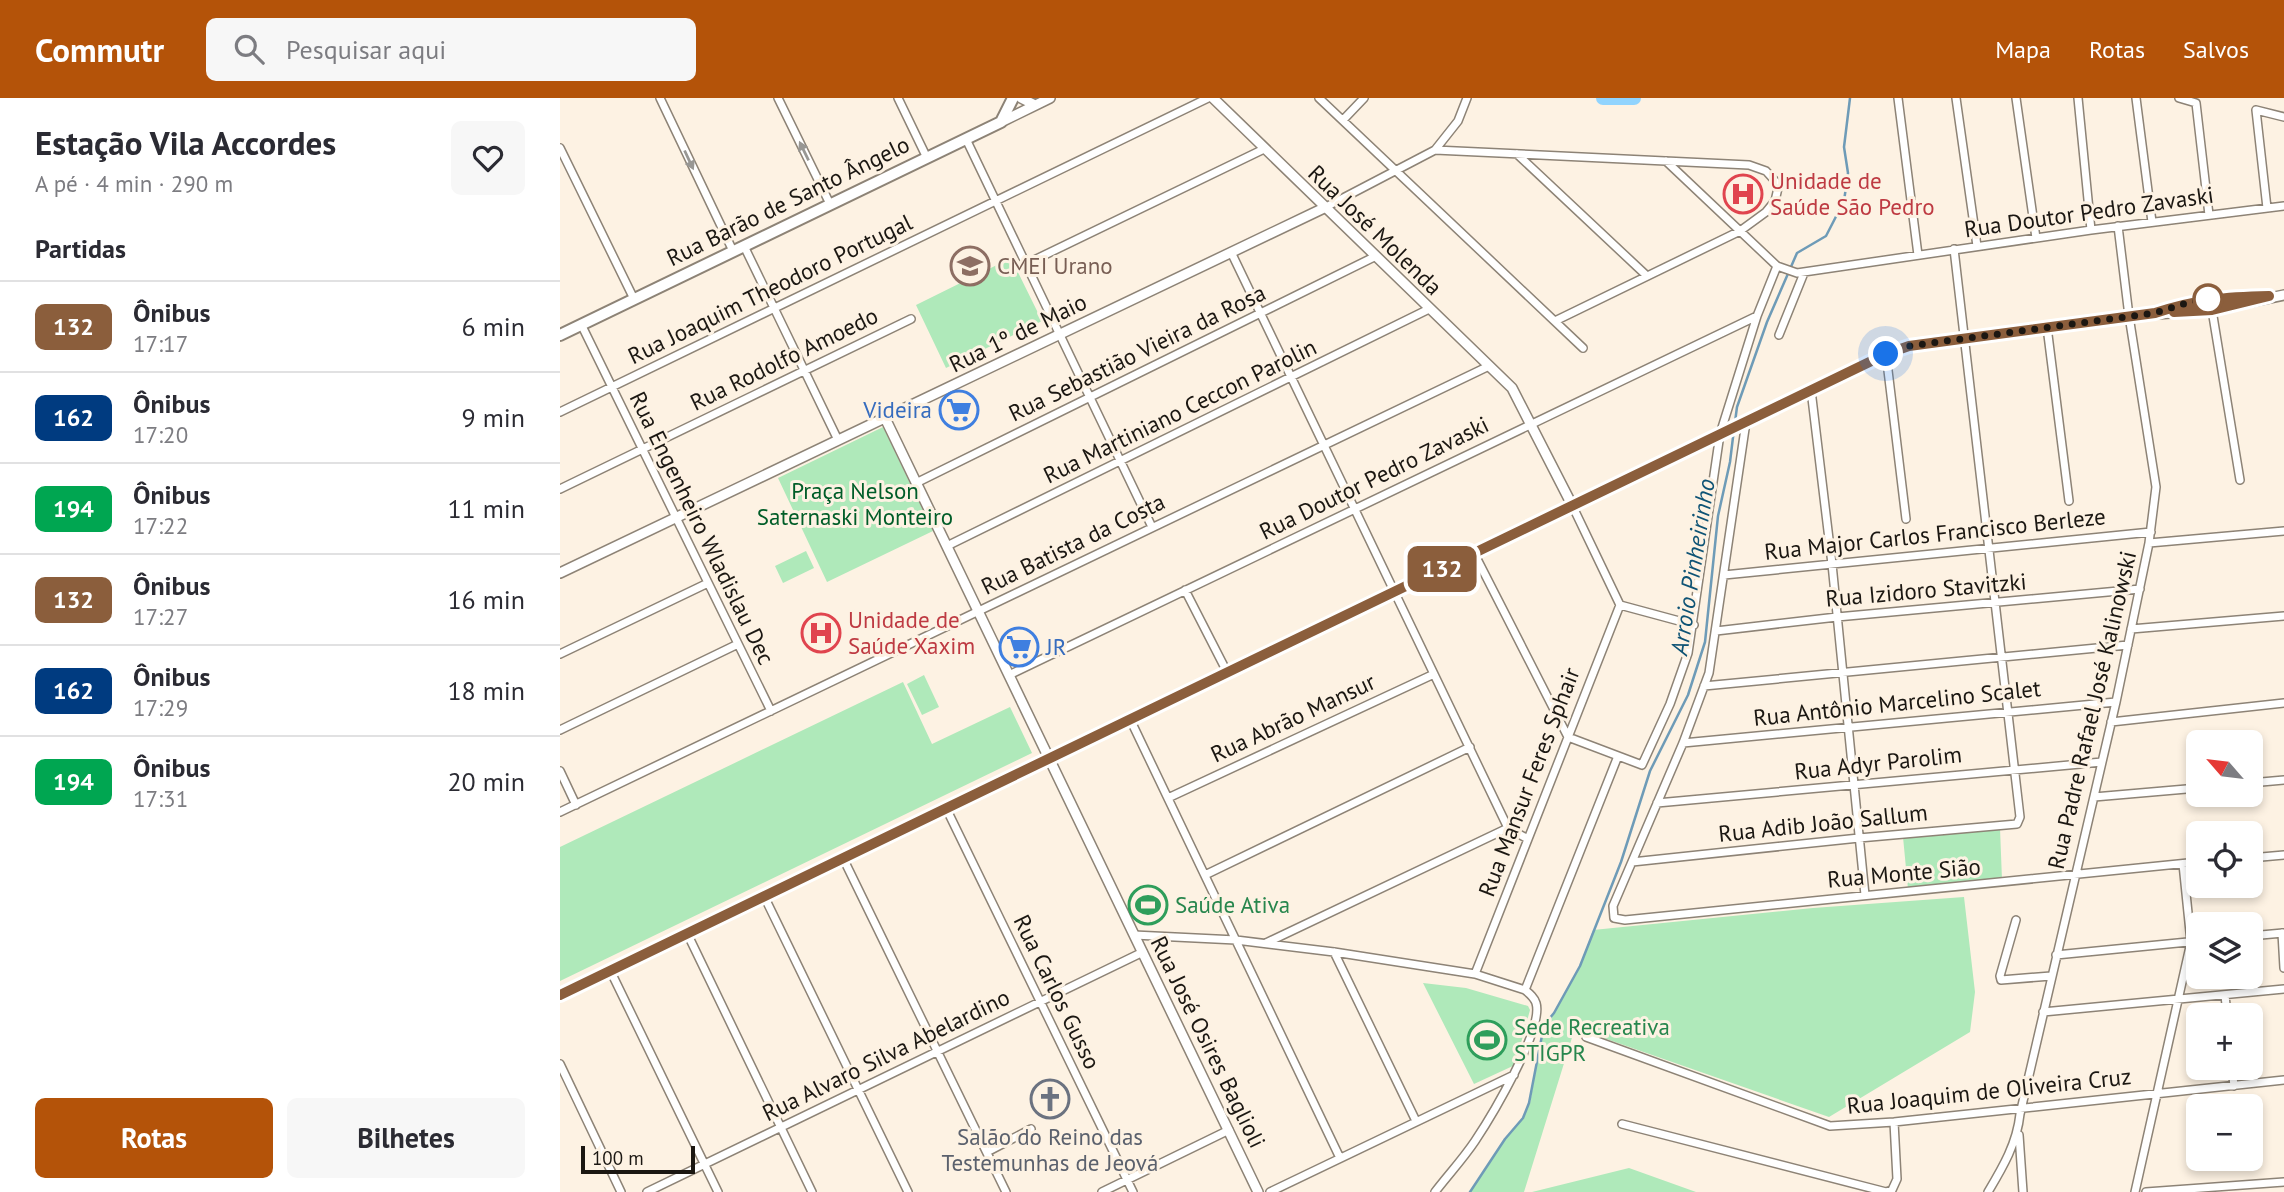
<!DOCTYPE html>
<html lang="pt">
<head>
<meta charset="utf-8">
<style>
	body { margin:0; font-family:"PT Sans",sans-serif; background:#f7f7f7; color:#2b2b33; height:100vh; display:flex; flex-direction:column; font-size:26px; white-space:nowrap }
	* { box-sizing:border-box; margin:0 }
	p { font-size:23px; color:#7c7c81 }
	.icon { flex:none; width:38px; height:38px; fill:none; stroke:currentColor; stroke-width:2; stroke-linecap:round; stroke-linejoin:round }
	.map { position:relative; flex:1; overflow:hidden }
	.panel { display:flex; flex-direction:column; background:#fff; width:560px }
	.panel>* { flex:none }
	.badge { padding:0 14px; border-radius:10px; font-size:24px; line-height:46px }
	.needle { width:46px; rotate:298deg }
	.fabs { position:absolute; left:1626px; top:632px; display:grid; gap:14px }
	.fabs a { display:grid; place-items:center; width:77px; height:77px; border-radius:10px; background:#fff; box-shadow:0 4px 10px #0003; font-size:35px }
	.scale { position:absolute; left:21px; bottom:18px; width:114px; box-sizing:border-box; padding-left:7px; border:4px solid #1b1712; border-top:0; font-size:19px; line-height:24px; white-space:nowrap; color:#1b1712; -webkit-text-stroke:5px #fdf2e3; paint-order:stroke }
	.you { position:absolute; width:35px; height:35px; margin:-18px; border:5px solid #fff; border-radius:50%; background:#1a73e8; box-shadow:0 0 0 10px #1a73e833 }
	.map>.badge { position:absolute; translate:-50% -50%; box-shadow:0 0 0 4px #fff }
	h2 { padding:0 35px; font-size:26px; line-height:63px }
	.round { display:grid; place-items:center; flex:none; width:74px; height:74px; border-radius:10px; background:#f7f7f7 }
	.head { display:flex; align-items:center; justify-content:space-between; height:119px; padding:0 35px }
	h1 { font-size:33px; font-weight:700; line-height:52px }
	.primary-button { display:flex; gap:14px; margin-top:auto; padding:14px 35px }
	.primary-button a { flex:1; height:80px; border-radius:10px; background:#b45309; color:#fff; font-size:28px; font-weight:700; line-height:80px; text-align:center }
	.primary-button a+a { background:#f7f7f7; color:#2b2b33 }
	ul { padding:0; list-style:none }
	li { display:flex; align-items:center; gap:21px; height:91px; padding:0 35px; border-top:2px solid #e1e1e2 }
	li div { flex:1 }
	li b { display:block; font-size:26px }
	li em { font-style:normal }
	li .badge { min-width:77px; font-weight:700; text-align:center }
	header { display:flex; align-items:center; gap:42px; box-sizing:border-box; height:98px; padding:0 35px; background:#b45309; color:#fff }
	header strong { font-size:33px }
	nav { display:flex; gap:38px; margin-inline-start:auto; font-size:24px }
	.search { width:490px; height:63px; background:#f7f7f7; display:flex; align-items:center; gap:18px; box-sizing:border-box; padding:0 24px; border-radius:10px; color:#7c7c81; font-size:26px }
	main { display:flex; flex:1; min-height:0 }
	.map>svg:first-child { display:block }
	.green { fill:#afe9ba }
	.lines { fill:none; stroke-linecap:round; stroke-linejoin:round }
	.stream { stroke:#6e9bb7; stroke-width:2.5 }
	.river { stroke:#91d4fe; stroke-width:14 }
	.minor-casing { stroke:#8d8376; stroke-width:10 }
	.tertiary-casing { stroke:#8d8376; stroke-width:12 }
	.secondary-casing { stroke:#8d8376; stroke-width:14 }
	.minor { stroke:#fff; stroke-width:7 }
	.tertiary { stroke:#fff; stroke-width:9 }
	.secondary { stroke:#fff; stroke-width:10 }
	.oneway { fill:#989794 }
	.line-casing { stroke:#fff; stroke-width:16 }
	.line { stroke:#8b5e3c; stroke-width:10 }
	.walk { stroke:#1b1712; stroke-width:7; stroke-dasharray:0 12.6 }
	.stop-dot { fill:#fff; stroke:#8b5e3c; stroke-width:3.5 }
	.labels { text-anchor:middle; stroke-width:6; stroke-linejoin:round; paint-order:stroke }
	.health-label { font-size:23px; fill:#be3a42; stroke:#fdf2e3; text-anchor:start }
	.street-label { font-size:23px; fill:#1b1712; stroke:#fdf2e3 }
	.education-label { font-size:23px; fill:#785e54; stroke:#fdf2e3; text-anchor:start }
	.shop-label { font-size:23px; fill:#366cbe; stroke:#fdf2e3; text-anchor:end }
	.park-label { font-size:23px; fill:#005d28; stroke:#fdf2e3 }
	.leisure-label { font-size:23px; fill:#27864d; stroke:#fdf2e3; text-anchor:start }
	.worship-label { font-size:23px; fill:#5b616d; stroke:#fdf2e3 }
	.water-label { font-size:24px; font-style:italic; fill:#0e5375; stroke:#fdf2e3 }
</style>
</head>
<body>
<header>
<strong>Commutr</strong>
<div class="search"><svg class="icon" aria-label="search" viewBox="0 0 24 24"><circle cx="10" cy="10" r="6"/><path d="M15 15l6 6"/></svg>Pesquisar aqui</div>
<nav><a>Mapa</a><a>Rotas</a><a>Salvos</a></nav>
</header>
<main>
<section class="panel">
<div class="head"><div><h1>Estação Vila Accordes</h1><p>A pé · 4 min · 290 m</p></div><a class="round"><svg class="icon" aria-label="heart" viewBox="0 0 24 24"><path d="M12 20l-8-8c-3-5 5-10 8-4 3-6 11-1 8 4z"/></svg></a></div>
<h2>Partidas</h2>
<ul>
<li><span class="badge" style="background:#8b5e3c;color:#fff">132</span><div><b>Ônibus</b><p>17:17</p></div><em>6 min</em></li>
<li><span class="badge" style="background:#003b80;color:#fff">162</span><div><b>Ônibus</b><p>17:20</p></div><em>9 min</em></li>
<li><span class="badge" style="background:#00a651;color:#fff">194</span><div><b>Ônibus</b><p>17:22</p></div><em>11 min</em></li>
<li><span class="badge" style="background:#8b5e3c;color:#fff">132</span><div><b>Ônibus</b><p>17:27</p></div><em>16 min</em></li>
<li><span class="badge" style="background:#003b80;color:#fff">162</span><div><b>Ônibus</b><p>17:29</p></div><em>18 min</em></li>
<li><span class="badge" style="background:#00a651;color:#fff">194</span><div><b>Ônibus</b><p>17:31</p></div><em>20 min</em></li>
</ul>
<div class="primary-button"><a>Rotas</a><a>Bilhetes</a></div>
</section>
<div class="map">
<svg width="1724" height="1094" viewBox="0 0 1724 1094">
	<rect width="100%" height="100%" fill="#fdf2e3"/>
	<path class="green" d="M451,160L482,223L386,270L356,207Z
		M323,329L373,433L267,484L218,380Z
		M246,453L254,470L223,485L215,468Z
		M364,577L379,609L362,617L347,586Z
		M343,584L372,646L450,609L472,655L0,883V749Z
		M1440,730L1442,782L1348,791L1343,739Z
		M1404,799L1415,894L1410,934L1269,1019L1015,930L964,1094H910L945,1041L963,1020L970,1005L984,927L994,915L1020,868L1033,832L1253,810Z
		M863,885L906,890L968,908L970,912L955,967L914,986Z
		M1069,1070L1136,1094H972Z"/>
	<g class="lines">
		<path class="stream" d="M1175,324L1177,309L1207,224L1237,155L1266,138L1284,103L1288,75L1284,49L1290,0
			M910,1094L945,1041L963,1020L969,1005L984,927L994,915L1020,868L1061,764L1090,673L1128,597L1145,544L1158,418L1170,364L1174,331"/>
		<path class="river" d="M1043,0H1074"/>
		<defs>
			<path id="minor" d="M100,0L173,153
				M218,0L270,106
				M338,0L367,60
				M759,0L1023,250
				M1338,0L1358,157
				M1396,0L1417,148
				M1456,0L1476,140
				M1518,0L1531,132
				M1576,0L1592,124
				M1619,0L1636,5L1649,117
				M783,22L804,0
				M406,41L592,429
				M0,50L74,201
				M875,52L1189,67L1206,73L1216,84L1218,90L1215,103L1206,114L1180,133L995,223
				M957,56L1087,178
				M1106,63L1217,168L1237,175L1531,132L1724,108
				M764,110L875,52L898,23L907,0
				M1707,110L1696,12L1724,19
				M184,148L278,342
				M671,154L948,730L968,741
				M466,166L704,51
				M1652,212L1680,382
				M21,226L211,613
				M1487,229L1509,403
				M1219,237L1244,175
				M1326,256L1346,421
				M1251,292L1272,466L1305,797
				M0,314L648,0
				M1186,324L1149,575L1123,645L1053,808L1054,820L1065,822L1638,764
				M356,385L814,159
				M0,391L351,221
				M1012,407L1060,507L1134,527
				M1589,445L1724,433
				M387,448L869,211
				M914,455L1008,639L1082,667L1110,606L1128,555L1160,336L1197,218L1217,168
				M1164,477L1591,434
				M625,492L667,574
				M1571,531L1724,518
				M1156,533L1277,519L1580,491
				M0,556L148,485
				M449,577L1197,218
				M1144,588L1568,547
				M570,621L780,1060
				M1551,624L1724,605
				M0,632L178,546
				M1123,645L1556,604
				M0,673L16,707
				M1690,685L1724,682
				M1534,699L1638,690
				M608,700L874,576
				M1097,705L1542,664
				M386,710L573,1094
				M0,714L929,268
				M283,760L446,1094
				M1690,760L1724,757
				M1072,764L1299,740L1457,726L1460,719L1394,151
				M645,777L910,649
				M204,798L348,1094
				M1456,822L1440,878L1441,882L1491,878
				M127,835L252,1094
				M1722,835L1724,870
				M574,837L676,842L774,854L915,876L965,892C970,896 974,899 976,905C984,931 931,1019 915,1043C903,1061 888,1077 875,1094
				M1690,838L1723,835
				M706,845L948,730
				M774,854L856,1023
				M1496,857L1638,843
				M50,872L158,1094
				M915,876L1060,507
				M965,892L1058,658
				M1665,897L1667,917
				M1483,914L1724,891
				M1026,939L1270,1028L1334,1024L1724,982
				M0,966L61,1094
				M1672,970L1674,988
				M1062,1026L1326,1094L1332,1092L1337,1081L1334,1024
				M1459,1037L1463,1094
				M427,1054L471,1031
				M87,1094L583,854
				M542,1094L669,1032
				M710,1094L954,977
				M1428,1094C1443,1069 1457,1045 1460,1016L1556,604L1589,445L1596,389L1569,218L1558,128
				M1575,1094L1631,844L1623,766
				M1586,1094L1724,1084"/>
			<path id="tertiary" d="M461,0L475,7
				M653,0L952,290L1012,407
				M441,24L490,0
				M1607,211C1634,202 1661,199 1689,199
				M325,320L698,1094
				M0,475L764,110
				M0,897L1326,256L1349,248L1569,218L1652,212L1724,197"/>
			<path id="secondary" d="M0,237L441,24L453,0"/>
		</defs>
		<use href="#minor" class="minor-casing"/>
		<use href="#tertiary" class="tertiary-casing"/>
		<use href="#secondary" class="secondary-casing"/>
		<use href="#minor" class="minor"/>
		<use href="#tertiary" class="tertiary"/>
		<use href="#secondary" class="secondary"/>
	</g>
	<defs><path id="oneway-solid" d="M-6-.8H1V-3.2L6.5 0L1 3.2V.8H-6Z" transform="scale(1.75)"/></defs>
	<g class="oneway">
		<use href="#oneway-solid" transform="translate(244 53) rotate(-116)"/>
		<use href="#oneway-solid" transform="translate(129 62) rotate(65)"/>
	</g>
	<g class="lines">
		<defs>
			<path id="line" d="M0,897L1326,256L1349,248L1595,215C1637,201 1666,199 1709,198L1652,212L1614,214"/>
		</defs>
		<use href="#line" class="line-casing"/>
		<use href="#line" class="line"/>
		<path class="walk" d="M1326,256L1349,248L1595,215L1630,204L1648,201"/>
	</g>
	<defs>
		<symbol id="hospital-ring" viewBox="-11 -11 22 22"><circle r="9.5" fill="#fdf2e3" stroke="#e0444e" stroke-width="1.5"/><path d="M-5-5h3v3.5h4V-5h3V5h-3V1.5h-4V5h-3Z" fill="#e0444e"/></symbol>
		<symbol id="school-ring" viewBox="-11 -11 22 22"><circle r="9.5" fill="#fdf2e3" stroke="#8d6e63" stroke-width="1.5"/><path d="M0-5L7-2L0 1L-7-2ZM-4 1L0 2.5L4 1V4Q0 6-4 4Z" fill="#8d6e63"/></symbol>
		<symbol id="supermarket-ring" viewBox="-11 -11 22 22"><circle r="9.5" fill="#fdf2e3" stroke="#3f7fe0" stroke-width="1.5"/><path d="M-6-5.5h2.5l.6 2H6L4.5 2H-2.5L-4.4-4H-6ZM-1.5 3.2a1.3 1.3 0 1 0 .1 0ZM3 3.2a1.3 1.3 0 1 0 .1 0Z" fill="#3f7fe0"/></symbol>
		<symbol id="stadium-ring" viewBox="-11 -11 22 22"><circle r="9.5" fill="#fdf2e3" stroke="#2e9e5b" stroke-width="1.5"/><path d="M0-5a6.5 5 0 1 0 0 10a6.5 5 0 1 0 0-10ZM-3.5-1.8h7v3.6h-7Z" fill="#2e9e5b"/></symbol>
		<symbol id="church-ring" viewBox="-11 -11 22 22"><circle r="9.5" fill="#fdf2e3" stroke="#6b7280" stroke-width="1.5"/><path d="M-1.2-6h2.4v3.5h3.3v2.4h-3.3V6h-2.4V-.1h-3.3v-2.4h3.3Z" fill="#6b7280"/></symbol>
	</defs>
	<g fill-rule="evenodd">
		<use href="#hospital-ring" x="1161" y="74" width="44" height="44"/>
		<use href="#school-ring" x="388" y="146" width="44" height="44"/>
		<use href="#supermarket-ring" x="377" y="290" width="44" height="44"/>
		<use href="#hospital-ring" x="239" y="513" width="44" height="44"/>
		<use href="#supermarket-ring" x="437" y="527" width="44" height="44"/>
		<use href="#stadium-ring" x="566" y="785" width="44" height="44"/>
		<use href="#stadium-ring" x="905" y="920" width="44" height="44"/>
		<use href="#church-ring" x="468" y="979" width="44" height="44"/>
	</g>
	<circle class="stop-dot" cx="1648" cy="201" r="14"/>
	<g class="labels">
		<g class="health-label">
			<text x="1210" y="91">Unidade de<tspan x="1210" dy="26">Saúde São Pedro</tspan></text>
			<text x="288" y="530">Unidade de<tspan x="288" dy="26">Saúde Xaxim</tspan></text>
		</g>
		<g class="street-label">
			<text transform="translate(228 103) rotate(-26)" y="8">Rua Barão de Santo Ângelo</text>
			<text transform="translate(1529 114) rotate(-8)" y="8">Rua Doutor Pedro Zavaski</text>
			<text transform="translate(815 132) rotate(44)" y="8">Rua José Molenda</text>
			<text transform="translate(210 191) rotate(-26)" y="8">Rua Joaquim Theodoro Portugal</text>
			<text transform="translate(458 235) rotate(-26)" y="8">Rua 1º de Maio</text>
			<text transform="translate(577 255) rotate(-26)" y="8">Rua Sebastião Vieira da Rosa</text>
			<text transform="translate(224 261) rotate(-26)" y="8">Rua Rodolfo Amoedo</text>
			<text transform="translate(620 313) rotate(-26)" y="8">Rua Martiniano Ceccon Parolin</text>
			<text transform="translate(814 380) rotate(-26)" y="8">Rua Doutor Pedro Zavaski</text>
			<text transform="translate(142 430) rotate(64)" y="8">Rua Engenheiro Wladislau Dec</text>
			<text transform="translate(1375 436) rotate(-6)" y="8">Rua Major Carlos Francisco Berleze</text>
			<text transform="translate(513 446) rotate(-26)" y="8">Rua Batista da Costa</text>
			<text transform="translate(1366 492) rotate(-5)" y="8">Rua Izidoro Stavitzki</text>
			<text transform="translate(1337 605) rotate(-6)" y="8">Rua Antônio Marcelino Scalet</text>
			<text transform="translate(1532 612) rotate(-77)" y="8">Rua Padre Rafael José Kalinowski</text>
			<text transform="translate(733 620) rotate(-25)" y="8">Rua Abrão Mansur</text>
			<text transform="translate(1318 665) rotate(-6)" y="8">Rua Adyr Parolim</text>
			<text transform="translate(969 684) rotate(-69)" y="8">Rua Mansur Feres Sphair</text>
			<text transform="translate(1263 725) rotate(-6)" y="8">Rua Adib João Sallum</text>
			<text transform="translate(1344 775) rotate(-5)" y="8">Rua Monte Sião</text>
			<text transform="translate(497 894) rotate(64)" y="8">Rua Carlos Gusso</text>
			<text transform="translate(648 944) rotate(64)" y="8">Rua José Osires Baglioli</text>
			<text transform="translate(326 957) rotate(-26)" y="8">Rua Alvaro Silva Abelardino</text>
			<text transform="translate(1429 993) rotate(-6)" y="8">Rua Joaquim de Oliveira Cruz</text>
		</g>
		<g class="education-label">
			<text x="437" y="176">CMEI Urano</text>
		</g>
		<g class="shop-label">
			<text x="372" y="320">Videira</text>
			<text x="486" y="557" text-anchor="start">JR</text>
		</g>
		<g class="park-label">
			<text x="295" y="401">Praça Nelson<tspan x="295" dy="26">Saternaski Monteiro</tspan></text>
		</g>
		<g class="leisure-label">
			<text x="615" y="815">Saúde Ativa</text>
			<text x="954" y="937">Sede Recreativa<tspan x="954" dy="26">STIGPR</tspan></text>
		</g>
		<g class="worship-label">
			<text x="490" y="1047">Salão do Reino das<tspan x="490" dy="26">Testemunhas de Jeová</tspan></text>
		</g>
		<g class="water-label">
			<text transform="translate(1133 469) rotate(-81)" y="8">Arroio Pinheirinho</text>
		</g>
	</g>
</svg>
<div class="fabs">
<a><svg class="needle" viewBox="-14 -14 28 28"><path d="M0-13l5 13h-10z" fill="#e53935"/><path d="M0 13l5-13h-10z" fill="#7c7c81"/></svg></a>
<a><svg class="icon" aria-label="locate" viewBox="0 0 24 24"><circle cx="12" cy="12" r="6"/><path d="M12 2v4M12 18v4M2 12h4M18 12h4"/></svg></a>
<a><svg class="icon" aria-label="layers" viewBox="0 0 24 24"><path d="M12 4l9 5-9 5-9-5zM3 14l9 5 9-5"/></svg></a>
<a>+</a>
<a>−</a>
</div>
<div class="scale">100 m</div>
<div class="you" style="left:1326px;top:256px"></div>
<b class="badge" style="left:882px;top:471px;background:#8b5e3c;color:#fff">132</b>
</div>
</main>
</body>
</html>
